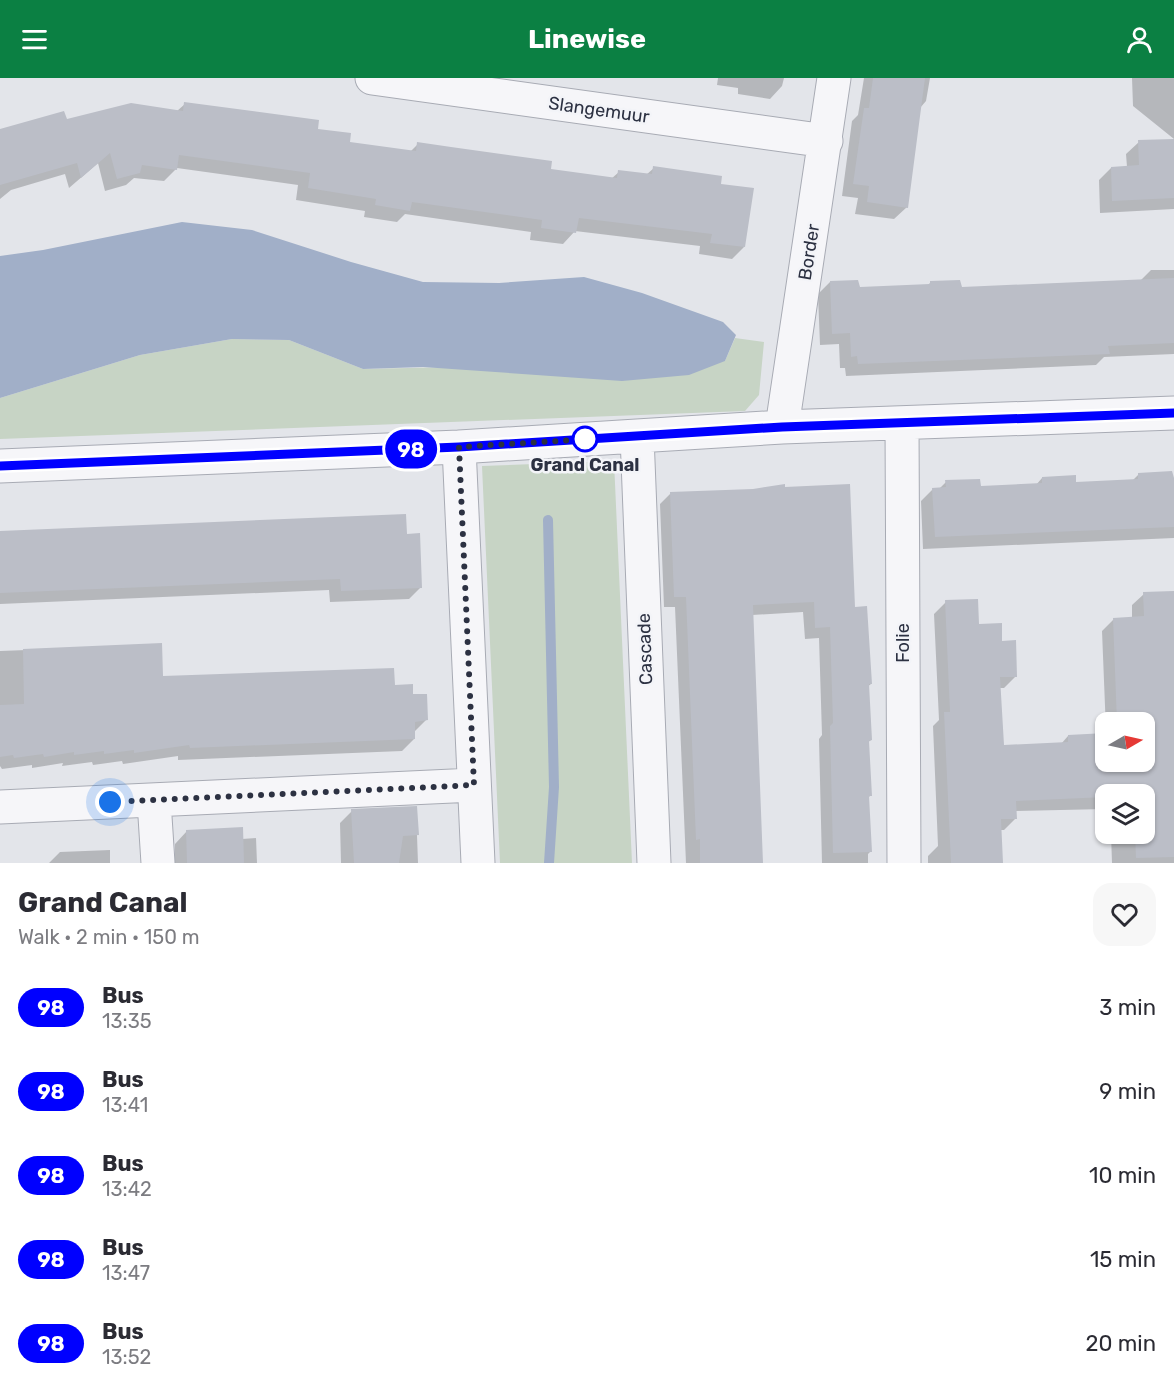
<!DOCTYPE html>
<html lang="en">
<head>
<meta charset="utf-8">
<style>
	body { margin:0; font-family:Rubik,sans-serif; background:#f7f7f7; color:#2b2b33; height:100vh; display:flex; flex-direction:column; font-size:22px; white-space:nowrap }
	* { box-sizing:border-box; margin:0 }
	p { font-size:20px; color:#7c7c81 }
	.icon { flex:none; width:33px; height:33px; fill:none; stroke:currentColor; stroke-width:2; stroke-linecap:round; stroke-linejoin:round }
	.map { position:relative; height:785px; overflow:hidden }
	.details { display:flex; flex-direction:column; background:#fff; flex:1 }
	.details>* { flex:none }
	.badge { padding:0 12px; border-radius:20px; font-size:21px; line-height:39px }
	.needle { width:39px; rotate:81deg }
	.fabs { position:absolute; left:1095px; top:634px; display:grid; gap:12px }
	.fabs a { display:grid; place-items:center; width:60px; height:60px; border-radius:12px; background:#fff; box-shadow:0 2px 4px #0004; font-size:30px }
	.you { position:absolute; width:30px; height:30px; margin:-15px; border:4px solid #fff; border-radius:50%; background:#1a73e8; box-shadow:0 0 0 9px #1a73e833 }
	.map>.badge { position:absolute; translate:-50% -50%; box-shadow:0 0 0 3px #fff }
	.round { display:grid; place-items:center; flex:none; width:63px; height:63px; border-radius:18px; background:#f7f7f7 }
	.overview { display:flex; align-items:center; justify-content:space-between; height:102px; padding:0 18px }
	h1 { font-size:28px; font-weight:700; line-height:45px }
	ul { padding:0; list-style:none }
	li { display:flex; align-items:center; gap:18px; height:84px; padding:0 18px }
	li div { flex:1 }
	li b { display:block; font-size:22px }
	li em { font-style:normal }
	li .badge { min-width:66px; font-weight:700; text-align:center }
	header { display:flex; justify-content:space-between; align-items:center; height:78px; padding:0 18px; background:#0b8043; color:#fff; font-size:27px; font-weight:700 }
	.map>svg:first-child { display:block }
	.green { fill:#c7d4c5 }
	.water { fill:#a1afc8 }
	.shadow { fill:#0003 }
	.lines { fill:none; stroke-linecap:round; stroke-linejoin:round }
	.stream { stroke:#a1afc8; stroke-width:10 }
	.building { fill:#bbbec7 }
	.minor-casing { stroke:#a8abb4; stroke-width:35 }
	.minor { stroke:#f6f6f9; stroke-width:33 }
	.line-casing { stroke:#fff; stroke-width:14 }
	.line { stroke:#00f; stroke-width:9 }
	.walk { stroke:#2c3142; stroke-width:6; stroke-dasharray:0 10.8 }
	.stop-dot { fill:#fff; stroke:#00f; stroke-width:3 }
	.labels { text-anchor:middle; stroke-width:5; stroke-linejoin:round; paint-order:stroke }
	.street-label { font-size:18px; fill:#2c3142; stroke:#f3f4f8 }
	.stop-label { font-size:18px; font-weight:bold; fill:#2c3142; stroke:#f3f4f8 }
</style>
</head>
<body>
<header><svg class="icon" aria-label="menu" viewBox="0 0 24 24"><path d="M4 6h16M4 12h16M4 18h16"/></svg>Linewise<svg class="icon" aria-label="person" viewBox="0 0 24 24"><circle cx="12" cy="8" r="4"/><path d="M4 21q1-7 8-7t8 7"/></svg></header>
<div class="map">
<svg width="1174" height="785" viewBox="0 0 1174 785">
	<rect width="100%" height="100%" fill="#e3e5ea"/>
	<path class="green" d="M735,260L764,264L759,317L745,333L0,361V320L140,277L232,261L289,262L363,291L725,283Z
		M614,383L632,785H500L482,388Z"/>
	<path class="water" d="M182,144L252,152L351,184L423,204L499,205L584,199L642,215L723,244L736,257L725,283L689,297L622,303L423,289L363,291L289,262L232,261L140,277L0,320V178L43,172Z"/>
	<path class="shadow" d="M718,0H784L782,8L770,21L738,16V10L717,7Z
		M864,0H930L926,23L920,30L907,129L894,141L855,136L858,120L842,118L852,43L858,37Z
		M1132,0H1174V61L1133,28Z
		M185,26L316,52L348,65L410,74L418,66L549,92L611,101L619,94L646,97L654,90L719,107L744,169L732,181L699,176L700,168L575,153L563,166L530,162L531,154L405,136L397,144L364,139L365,133L296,122L298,107L177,90L164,103L134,100L126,107L105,113L98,85L69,110L65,96L11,112L0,121V53L66,43L177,33Z
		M1174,62V131L1100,135L1099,102L1111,90L1127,89L1126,76L1139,64Z
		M1151,192H1174V276L1104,279L1096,287L846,298L845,290H840L839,266L820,267L818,216L830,204L858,211L927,208L931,204L961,211L1140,203Z
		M1139,396L1174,401V460L923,471L921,423L933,411H939L946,404L979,409L1036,407L1042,400L1075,406L1132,403Z
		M671,415L853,530L871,606L867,609L871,662L867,665L871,717L867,721L871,773L868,776V785H822L819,661L822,657L819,560L805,561L803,534L752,537L762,785H686L675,529H664L660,426Z
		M0,454L406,457L421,509L409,521L330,524L329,512L0,526Z
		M1174,514V785H1112L1111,756H1144V717H1106V731L1015,733L1016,740L1004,752H1000L1001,785H928V778L938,768L933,648L939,642L934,536L946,524L1001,564L1016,598L1004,610H999L1002,668L1061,666L1068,658L1106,684H1144V645H1106V653L1102,553L1113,542L1132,541V527L1144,516Z
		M161,567L162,599L393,609L412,618L426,642L414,654V661L402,673L178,682V678L123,686L122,683L93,687L92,684L62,688L63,685L32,690V687L2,691L0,688V573Z
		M416,730L418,785H341L340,745L352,733Z
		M187,753L242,761L256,760L257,785H175V766Z
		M110,772V785H49L60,774Z"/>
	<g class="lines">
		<path class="stream" d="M548,442L554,709L549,785"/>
	</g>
	<path class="building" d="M873,0H925L908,130L867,124L869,108L853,106L864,30H869Z
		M184,24L319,42L318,51L351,55L350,64L416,73L417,64L451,69L552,83L551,91L617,100L618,92L652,96L653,88L722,98L721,106L754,110L745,169L710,165L712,156L579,140L576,155L541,150L542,142L412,124L410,133L375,127L376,121L308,110L310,95L179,77L177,92L142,87L140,95L117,101L110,75L81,100L77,85L0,107V51L64,33L67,41L131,25L183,33Z
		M1174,61V120L1112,123L1111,89L1139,87L1138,62Z
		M1174,200V265L1108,268L1110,276L858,286L857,278L851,279L850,255L832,256L830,203L858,202L860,209L930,206V203L960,202L962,209Z
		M1172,393L1174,400V449L935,459L932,410L946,409L945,402L980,401L981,408L1042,405V399L1076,397V404L1138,401V395Z
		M785,406V409L850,406L855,529L867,528L872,606H869L872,662L869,663L872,718H869L872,774L833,775L830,648L833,645L830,549L815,550L814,524L753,527L763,785H700V761L696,762L686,519H674L670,414L753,411Z
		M406,436L407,456L420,455L422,510L341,513L340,501L0,515V453Z
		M1174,513V779L1136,780L1135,756H1144V717H1106V719L1016,723L1017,741H1001L1003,785H951L944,634H950L945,522L978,521L979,546L1002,545V563L1016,562L1017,599H1000L1004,667L1068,664V657L1106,655V684H1144V645H1117L1113,540L1144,538L1143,514Z
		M162,565L163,598L394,590L395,607L413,606V616H427L428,642L415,644V661L190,670L189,667L134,675V672L104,676V673L74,677V674L44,679L43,676L14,680L13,677L0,679V627L24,626L23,571Z
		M417,728L419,757L403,758L399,785H354L351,731Z
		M243,749L244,785H187L186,752Z"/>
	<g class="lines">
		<defs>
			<path id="minor" d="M372,0L826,63
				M902,345L904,785
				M782,349L834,0
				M637,358L654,785
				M459,369L478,785
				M0,388L459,369L782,349L1174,335
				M154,723L158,785
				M0,729L474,707"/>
		</defs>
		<use href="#minor" class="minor-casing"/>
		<use href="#minor" class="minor"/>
	</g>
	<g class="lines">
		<defs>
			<path id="line" d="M0,388L459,369L782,349L1174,335"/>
		</defs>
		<use href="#line" class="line-casing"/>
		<use href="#line" class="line"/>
		<path class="walk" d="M110,724L474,707L459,369L592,361H585"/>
	</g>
	<circle class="stop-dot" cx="585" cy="361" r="12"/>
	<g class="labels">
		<g class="street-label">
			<text transform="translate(599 32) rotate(8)" y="6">Slangemuur</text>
			<text transform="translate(809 174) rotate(-81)" y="6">Border</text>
			<text transform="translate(903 565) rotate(-90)" y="6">Folie</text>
			<text transform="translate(645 571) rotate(-92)" y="6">Cascade</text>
		</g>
		<g class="stop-label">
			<text x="585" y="393">Grand Canal</text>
		</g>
	</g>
</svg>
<div class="fabs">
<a><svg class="needle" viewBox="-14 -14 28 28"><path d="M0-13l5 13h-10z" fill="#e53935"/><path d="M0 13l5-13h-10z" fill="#7c7c81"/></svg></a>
<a><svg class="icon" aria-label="layers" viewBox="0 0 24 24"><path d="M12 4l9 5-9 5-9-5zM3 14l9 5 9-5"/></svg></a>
</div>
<div class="you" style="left:110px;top:724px"></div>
<b class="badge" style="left:411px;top:371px;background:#00f;color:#fff">98</b>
</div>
<section class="details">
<div class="overview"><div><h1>Grand Canal</h1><p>Walk · 2 min · 150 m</p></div><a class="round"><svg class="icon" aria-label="heart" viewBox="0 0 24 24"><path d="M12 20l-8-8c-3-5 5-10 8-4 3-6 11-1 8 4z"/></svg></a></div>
<ul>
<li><span class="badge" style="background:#00f;color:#fff">98</span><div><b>Bus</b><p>13:35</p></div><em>3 min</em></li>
<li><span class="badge" style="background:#00f;color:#fff">98</span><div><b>Bus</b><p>13:41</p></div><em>9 min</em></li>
<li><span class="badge" style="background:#00f;color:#fff">98</span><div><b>Bus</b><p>13:42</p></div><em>10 min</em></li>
<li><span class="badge" style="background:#00f;color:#fff">98</span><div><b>Bus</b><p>13:47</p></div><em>15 min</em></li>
<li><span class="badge" style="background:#00f;color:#fff">98</span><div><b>Bus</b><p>13:52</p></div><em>20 min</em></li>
</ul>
</section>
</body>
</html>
